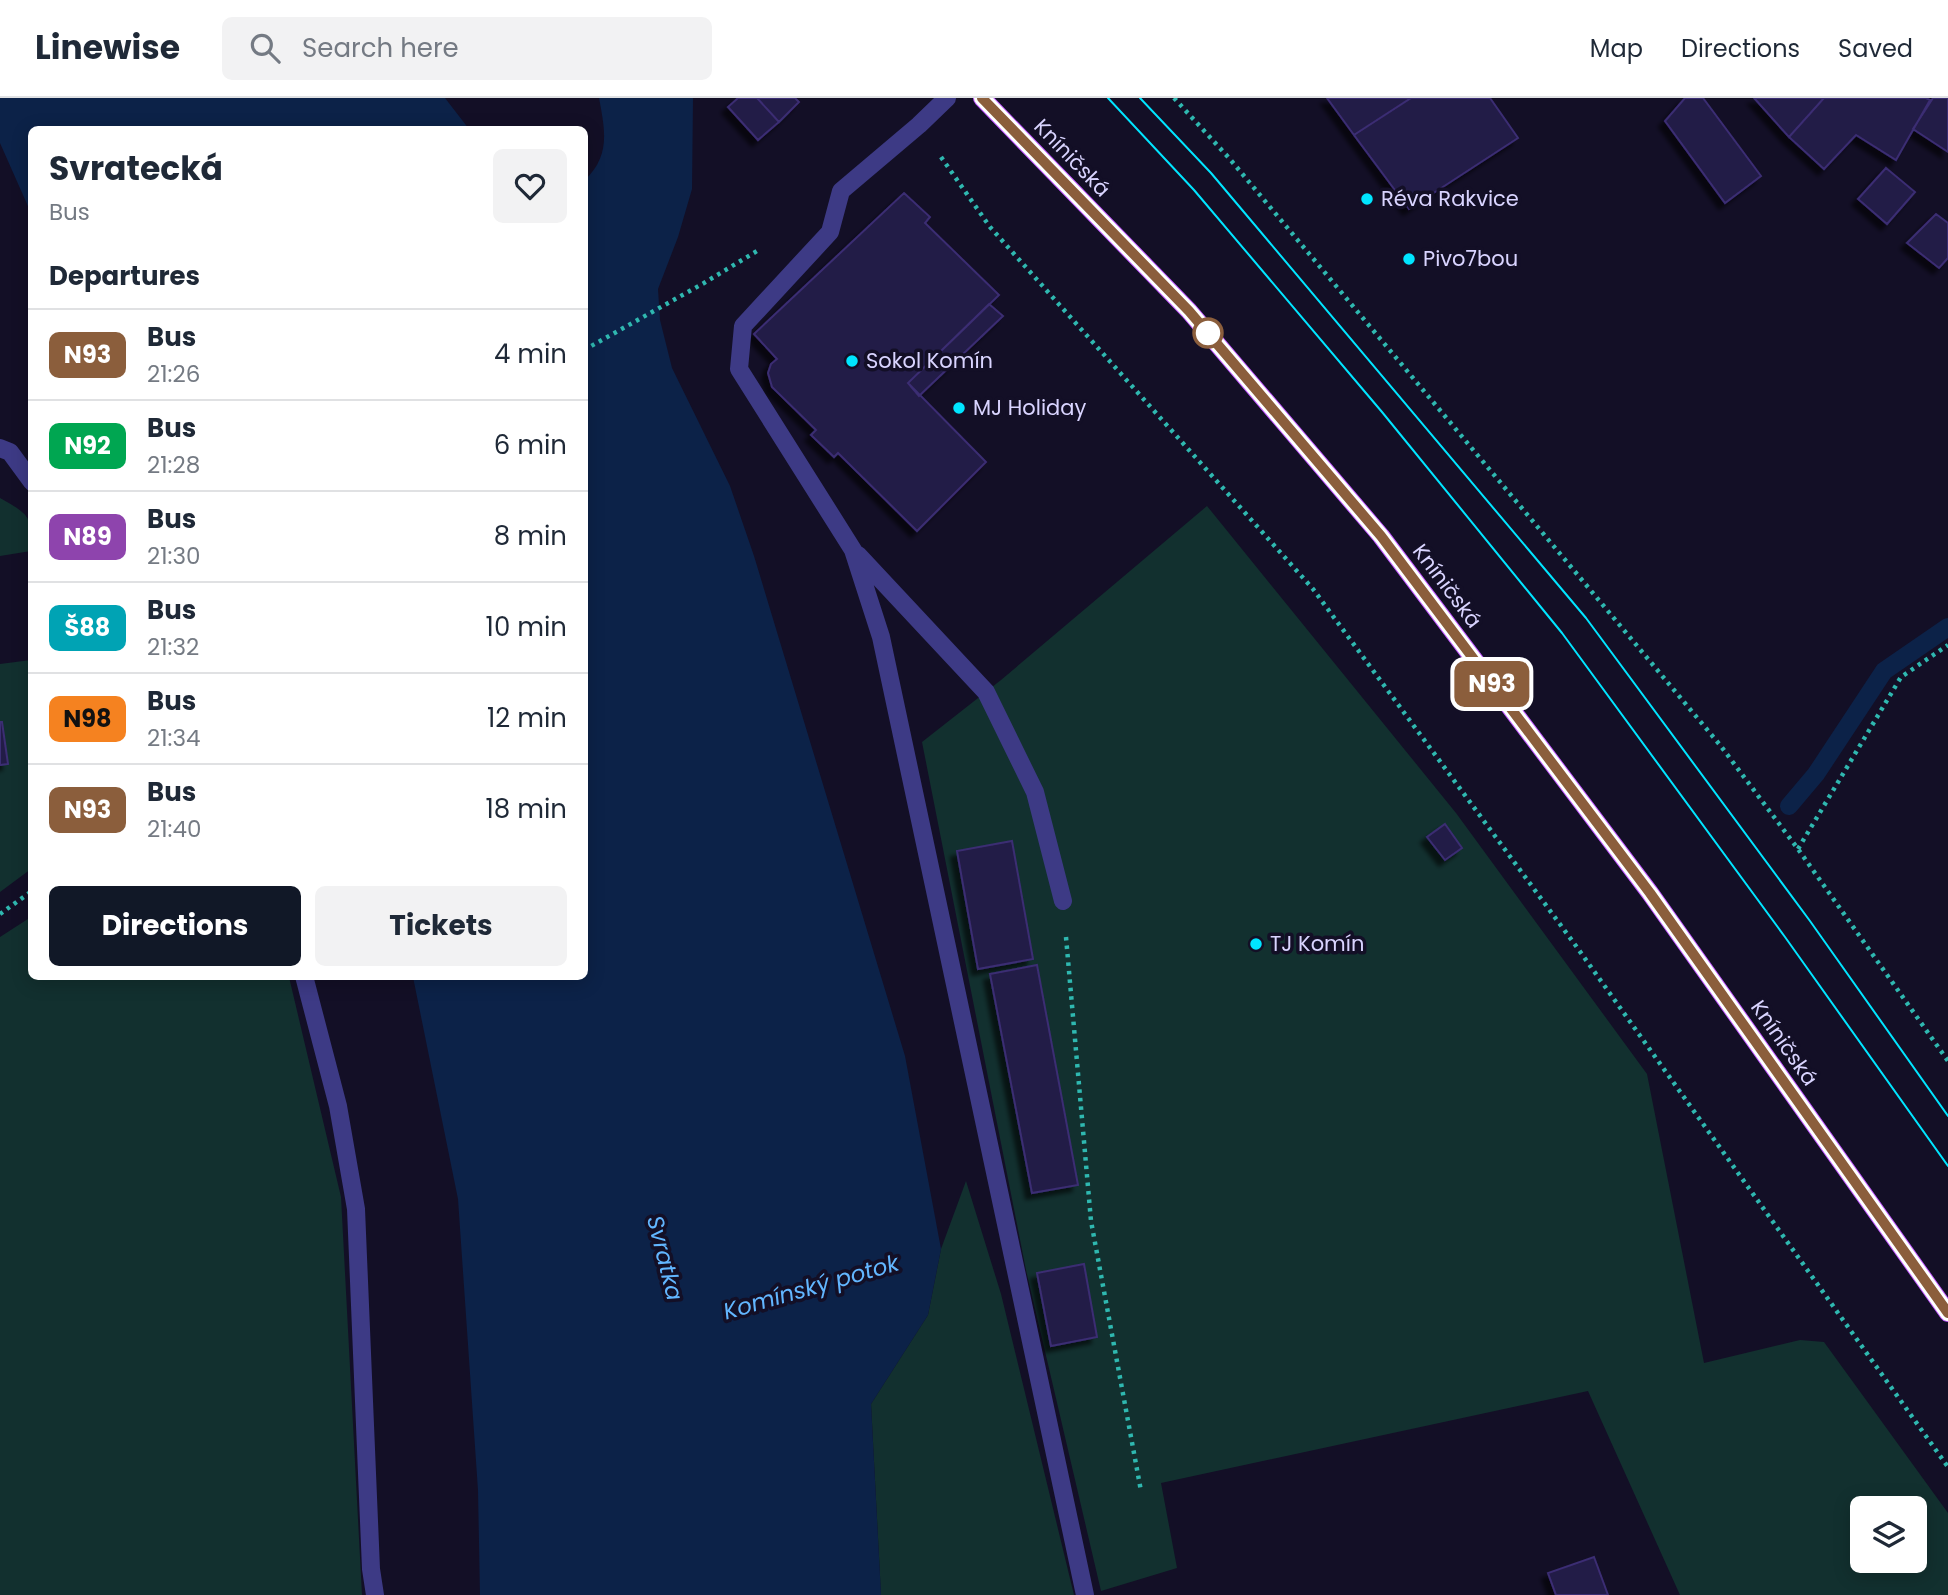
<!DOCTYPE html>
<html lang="en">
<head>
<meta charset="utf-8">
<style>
	body { margin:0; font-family:Poppins,sans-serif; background:#f2f2f3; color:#1f2937; height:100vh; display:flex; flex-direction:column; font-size:26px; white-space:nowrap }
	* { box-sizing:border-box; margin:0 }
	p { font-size:23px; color:#747a83 }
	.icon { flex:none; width:38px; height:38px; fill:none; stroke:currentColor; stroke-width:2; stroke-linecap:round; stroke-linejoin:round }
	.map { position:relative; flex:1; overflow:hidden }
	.details { position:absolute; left:28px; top:28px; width:560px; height:854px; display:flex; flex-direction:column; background:#fff; border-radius:10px; box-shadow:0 4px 18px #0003 }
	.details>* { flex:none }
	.badge { padding:0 14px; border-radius:10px; font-size:24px; line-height:46px }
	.controls { position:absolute; left:1850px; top:1398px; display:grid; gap:14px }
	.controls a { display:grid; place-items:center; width:77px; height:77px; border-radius:10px; background:#fff; box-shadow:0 4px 18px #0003; font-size:35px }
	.map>.badge { position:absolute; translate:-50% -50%; box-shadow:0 0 0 4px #fff }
	h2 { padding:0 21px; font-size:26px; line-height:63px }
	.round { display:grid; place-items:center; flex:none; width:74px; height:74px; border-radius:10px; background:#f2f2f3 }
	.summary { display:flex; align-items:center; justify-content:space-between; height:119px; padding:0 21px }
	h1 { font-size:33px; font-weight:700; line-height:52px }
	.cta { display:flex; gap:14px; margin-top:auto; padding:14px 21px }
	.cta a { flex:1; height:80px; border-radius:10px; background:#111827; color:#fff; font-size:28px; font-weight:700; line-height:80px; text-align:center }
	.cta a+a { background:#f2f2f3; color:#1f2937 }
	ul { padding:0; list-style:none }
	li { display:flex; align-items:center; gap:21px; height:91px; padding:0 21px; border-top:2px solid #e0e1e3 }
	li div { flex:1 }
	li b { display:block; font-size:26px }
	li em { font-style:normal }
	li .badge { min-width:77px; font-weight:700; text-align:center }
	header { display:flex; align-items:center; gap:42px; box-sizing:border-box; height:98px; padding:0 35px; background:#fff; border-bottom:2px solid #e0e1e3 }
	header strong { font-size:33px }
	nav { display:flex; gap:38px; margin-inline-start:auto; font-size:24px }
	.search { width:490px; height:63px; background:#f2f2f3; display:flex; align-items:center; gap:18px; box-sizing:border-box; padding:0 24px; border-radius:10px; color:#747a83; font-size:26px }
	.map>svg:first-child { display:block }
	.green { fill:#12302f; fill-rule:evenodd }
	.water { fill:#0c2248 }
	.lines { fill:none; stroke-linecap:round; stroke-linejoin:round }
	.stream { stroke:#0c2248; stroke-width:18 }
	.building { fill:#241b47; stroke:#3b2d73; stroke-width:2; filter:url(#shadow) }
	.path { stroke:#2fb8b0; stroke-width:4.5; stroke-dasharray:3.5 5; stroke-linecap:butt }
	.minor { stroke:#3d3a85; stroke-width:18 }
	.major { stroke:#c25bff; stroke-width:18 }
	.tram { stroke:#00e5ff; stroke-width:2 }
	.line-casing { stroke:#fff; stroke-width:16 }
	.line { stroke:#8b5e3c; stroke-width:10 }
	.poi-dot { fill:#00e5ff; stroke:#130f26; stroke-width:2.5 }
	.stop-dot { fill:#fff; stroke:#8b5e3c; stroke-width:3.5 }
	.labels { text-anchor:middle; stroke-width:7; stroke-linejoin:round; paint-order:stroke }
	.street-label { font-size:21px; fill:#d9d4ff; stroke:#130f26 }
	.poi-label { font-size:21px; fill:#d9d4ff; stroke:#130f26; text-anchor:start }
	.water-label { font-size:23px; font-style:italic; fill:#62b6ff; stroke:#130f26 }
</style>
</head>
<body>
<header>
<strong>Linewise</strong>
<div class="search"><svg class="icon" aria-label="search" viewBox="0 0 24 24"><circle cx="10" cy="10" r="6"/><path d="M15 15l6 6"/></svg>Search here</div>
<nav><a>Map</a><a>Directions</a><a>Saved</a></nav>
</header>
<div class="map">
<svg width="1948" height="1497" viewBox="0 0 1948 1497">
	<defs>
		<filter id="shadow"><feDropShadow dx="-6" dy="6" stdDeviation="2" flood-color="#0009"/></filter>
	</defs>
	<rect width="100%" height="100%" fill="#130f26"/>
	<path class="green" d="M0,400C30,417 32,418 31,453L0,458Z
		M1207,408L1456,715L1647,976L1704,1265L1800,1242L1824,1244L1948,1415V1497H1680L1588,1293L1161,1385L1177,1470L1101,1493L1026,1172L922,644L1001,582ZM1862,1410H1914V1463H1862Z
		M31,562V771L0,794V566Z
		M31,819L32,878L289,879L341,1099L362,1497H0V839Z
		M966,1083L1001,1196L1074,1497H881L871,1306L928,1217L941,1151Z"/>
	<path class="water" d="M0,0H445L469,31L32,32L31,115L0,45Z
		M599,0H693L692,91L678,139L658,191L660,222L672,270L730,388L754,458L905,958L941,1151L928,1217L871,1306L881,1497H480L478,1392L458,1101L413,879L584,878V83C611,58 605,32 599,0Z"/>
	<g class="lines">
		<path class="stream" d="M1789,708L1816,676L1884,573L1948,529"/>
	</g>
	<path class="building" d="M738,0H757L779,24L758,42L728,9Z
		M757,0H795L799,4L779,24Z
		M1327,0H1411L1354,37Z
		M1411,0H1490L1518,40L1409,111L1354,37Z
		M1685,0H1703L1761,78L1725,105L1665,23Z
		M1754,0H1824L1789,39Z
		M1824,0H1926L1930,2L1896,62L1856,37L1824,71L1789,39Z
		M1933,0H1948V54L1913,31Z
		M1886,70L1915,94L1887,126L1858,101Z
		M904,95L930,119L925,125L999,197L908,285L986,364L917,433L838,355L834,359L811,337L816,332L772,289L768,275L771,266L777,261L754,236Z
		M1936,116L1948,125V160L1939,170L1907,145Z
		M989,206L1003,218L919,298L908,285Z
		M0,624H2L8,666L0,667Z
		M1445,726L1462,750L1445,762L1427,739Z
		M1012,743L1033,861L978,871L957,753Z
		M1037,867L1078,1087L1032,1095L990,876Z
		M1084,1166L1097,1239L1051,1248L1037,1175Z
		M1594,1459L1608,1497H1556L1548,1475Z"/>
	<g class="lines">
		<path class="path" d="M1174,0L1229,60L1720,647L1798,751L1948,963
			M941,59L990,129L1313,491L1576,848L1948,1369
			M584,252L704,185L757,153
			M1798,751L1901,579L1948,547
			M0,816L32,793
			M1066,839L1091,1123L1141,1393"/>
		<path class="minor" d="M947,0L919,27L841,93L830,134L743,228L739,271L853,452L881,539L1085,1497
			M0,350L10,354L32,384
			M858,457L986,594L1035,694L1063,803
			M304,878L338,1008L356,1111L371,1471L375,1497"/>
		<path class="major" d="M982,0L1189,213L1381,438L1650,795L1948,1215"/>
		<path class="tram" d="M1108,0L1194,92L1382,314L1562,535L1785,839L1948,1068
			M1140,0L1211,75L1586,520L1810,823L1948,1018"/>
	</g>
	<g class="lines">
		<defs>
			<path id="line" d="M982,0L1189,213L1381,438L1650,795L1948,1215"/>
		</defs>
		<use href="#line" class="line-casing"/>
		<use href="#line" class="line"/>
	</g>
	<g class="poi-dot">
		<circle cx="1367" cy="101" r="7"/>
		<circle cx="1409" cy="161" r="7"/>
		<circle cx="852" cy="263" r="7"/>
		<circle cx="959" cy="310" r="7"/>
		<circle cx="1256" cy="846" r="7"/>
	</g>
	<circle class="stop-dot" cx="1208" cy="235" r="14"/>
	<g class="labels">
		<g class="street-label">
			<text transform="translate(1072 60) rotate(46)" y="7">Kníničská</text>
			<text transform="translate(1447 488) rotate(53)" y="7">Kníničská</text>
			<text transform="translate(1784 945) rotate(55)" y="7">Kníničská</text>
		</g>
		<g class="poi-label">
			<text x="1381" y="108">Réva Rakvice</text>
			<text x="1423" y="168">Pivo7bou</text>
			<text x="866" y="270">Sokol Komín</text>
			<text x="973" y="317">MJ Holiday</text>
			<text x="1270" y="853">TJ Komín</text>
		</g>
		<g class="water-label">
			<text transform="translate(665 1160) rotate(76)" y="8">Svratka</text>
			<text transform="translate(811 1189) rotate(-16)" y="8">Komínský potok</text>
		</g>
	</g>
</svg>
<div class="controls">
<a><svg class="icon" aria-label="layers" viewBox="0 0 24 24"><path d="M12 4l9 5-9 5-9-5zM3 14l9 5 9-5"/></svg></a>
</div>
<b class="badge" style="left:1492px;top:586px;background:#8b5e3c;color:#fff">N93</b>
<section class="details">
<div class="summary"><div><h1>Svratecká</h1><p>Bus</p></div><a class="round"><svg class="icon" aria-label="heart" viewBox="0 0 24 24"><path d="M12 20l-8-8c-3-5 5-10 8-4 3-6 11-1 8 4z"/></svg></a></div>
<h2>Departures</h2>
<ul>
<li><span class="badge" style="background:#8b5e3c;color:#fff">N93</span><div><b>Bus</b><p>21:26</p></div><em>4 min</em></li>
<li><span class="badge" style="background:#00a651;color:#fff">N92</span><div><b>Bus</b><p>21:28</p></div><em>6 min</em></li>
<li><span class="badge" style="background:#8e44ad;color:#fff">N89</span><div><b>Bus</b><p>21:30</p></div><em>8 min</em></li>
<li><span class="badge" style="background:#00a3b4;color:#fff">Š88</span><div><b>Bus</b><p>21:32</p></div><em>10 min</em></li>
<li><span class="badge" style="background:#f58220;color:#111">N98</span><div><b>Bus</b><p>21:34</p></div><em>12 min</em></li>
<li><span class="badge" style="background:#8b5e3c;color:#fff">N93</span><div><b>Bus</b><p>21:40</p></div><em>18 min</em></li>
</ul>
<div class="cta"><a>Directions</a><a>Tickets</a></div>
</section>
</div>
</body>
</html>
